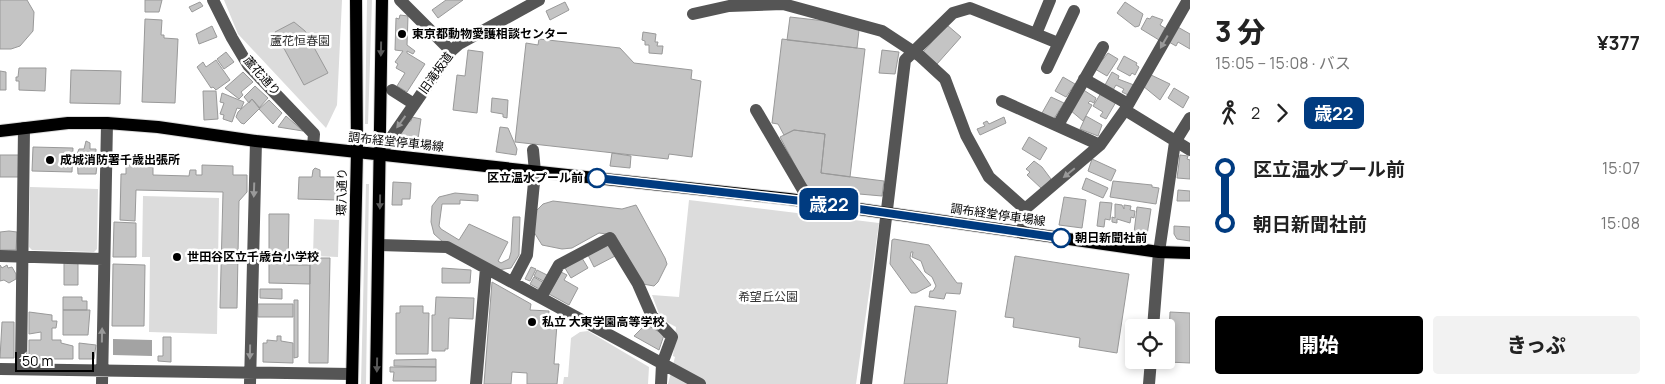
<!DOCTYPE html>
<html lang="ja">
<head>
<meta charset="utf-8">
<style>
	body { margin:0; font-family:Manrope,"Noto Sans JP",sans-serif; background:#f2f2f2; color:#222; height:100vh; display:flex; flex-direction:column; font-size:19px; white-space:nowrap }
	* { box-sizing:border-box; margin:0 }
	p { font-size:16px; color:#767676 }
	.icon { flex:none; width:28px; height:28px; fill:none; stroke:currentColor; stroke-width:2; stroke-linecap:round; stroke-linejoin:round }
	.map { position:relative; flex:1; overflow:hidden }
	.sheet { display:flex; flex-direction:column; background:#fff; width:475px }
	.sheet>* { flex:none }
	.badge { padding:0 10px; border-radius:8px; font-size:18px; line-height:32px }
	.controls { position:absolute; left:1125px; top:319px; display:grid; gap:10px }
	.controls a { display:grid; place-items:center; width:50px; height:50px; border-radius:5px; background:#fff; box-shadow:0 2px 8px #0003; font-size:25px }
	.scale { position:absolute; left:15px; bottom:12px; width:79px; box-sizing:border-box; padding-left:5px; border:2px solid #000; border-top:0; font-size:14px; line-height:18px; white-space:nowrap; color:#000; -webkit-text-stroke:4px #fff; paint-order:stroke }
	.map>.badge { position:absolute; translate:-50% -50%; box-shadow:0 0 0 2px #fff }
	.legs { display:flex; align-items:center; gap:8px; height:55px; padding:0 25px; font-size:16px }
	.legs p { margin-inline-start:auto }
	.head { display:flex; align-items:center; justify-content:space-between; height:85px; padding:0 25px }
	h1 { font-size:28px; font-weight:800; line-height:38px }
	.cta { display:flex; gap:10px; margin-top:auto; padding:10px 25px }
	.cta a { flex:1; height:58px; border-radius:5px; background:#000; color:#fff; font-size:20px; font-weight:800; line-height:58px; text-align:center }
	.cta a+a { background:#f2f2f2; color:#222 }
	ul { padding:0 25px; list-style:none }
	li { display:flex; align-items:center; gap:18px; height:55px; font-size:19px }
	li i { display:grid; place-items:center; width:8px; height:100%; margin:0 6px; background:currentColor }
	li i::after { content:''; width:12px; height:12px; margin:-6px; border:4px solid; border-radius:50%; background:#fff }
	li p { margin-inline-start:auto }
	li:first-child i { background:linear-gradient(#0000 50%,currentColor 0) }
	li:last-child i { background:linear-gradient(currentColor 50%,#0000 0) }
	main { display:flex; flex:1; min-height:0 }
	.map>svg:first-child { display:block }
	.green { fill:#dcdcdc }
	.water { fill:#a3a3a3 }
	.building { fill:#c4c4c4; stroke:#999 }
	.lines { fill:none; stroke-linecap:round; stroke-linejoin:round }
	.major-casing { stroke:#dbdbdb; stroke-width:14 }
	.minor { stroke:#555; stroke-width:12 }
	.major { stroke:#000; stroke-width:12 }
	.oneway { fill:#999 }
	.oneway2 { fill:#595959 }
	.line-1-casing { stroke:#fff; stroke-width:11 }
	.line-1 { stroke:#003b80; stroke-width:8 }
	.poi-dot { fill:#000; stroke:#fff; stroke-width:2 }
	.stop-1-dot { fill:#fff; stroke:#003b80; stroke-width:2.5 }
	.labels { text-anchor:middle; stroke-width:5; stroke-linejoin:round; paint-order:stroke }
	.poi-label { font-size:12px; font-weight:bold; fill:#000; stroke:#fff; text-anchor:start }
	.park-label { font-size:12px; fill:#333; stroke:#fff }
	.street-label { font-size:12px; fill:#000; stroke:#fff }
	.stop-label { font-size:12px; font-weight:bold; fill:#000; stroke:#fff; text-anchor:end }
</style>
</head>
<body>
<main>
<div class="map">
<svg width="1190" height="384" viewBox="0 0 1190 384">
	<rect width="100%" height="100%" fill="#fff"/>
	<path class="green" d="M224,0H342L337,105L326,128L238,34Z
		M367,0H372L368,124H365Z
		M366,184H369L366,384H361Z
		M30,187L98,189L97,249L94,252L32,250L29,247Z
		M143,196L219,198L217,334L149,332L150,257H142Z
		M689,200L879,223L856,384H668L675,357L673,356L676,327L661,319L652,295L679,297Z
		M314,219L339,220L338,257L313,256Z
		M588,331L649,367L648,384H563L564,377H568L571,338L580,332Z"/>
	<path class="water" d="M113,339L152,340V356L113,355Z"/>
	<path class="building" d="M0,0H27L34,12L33,31L20,46L11,49H0Z
		M145,0H162L159,12H145Z
		M446,0H463L438,18L432,10Z
		M200,2L203,6L192,12L189,7Z
		M565,2L569,10L550,20L546,11Z
		M1125,2L1143,14L1139,26L1135,27L1117,13Z
		M400,15L408,16L407,45L415,51L413,54L407,51V53L425,64L407,92L397,86L405,73L396,68L398,64L395,62L403,51L395,50L396,18L399,19Z
		M1152,16L1163,20L1160,25L1165,28L1159,40L1141,29L1147,18L1150,19Z
		M790,17L834,22L859,30L857,48L787,40Z
		M145,19L162,20L161,35H164V38L178,39L175,103L142,102Z
		M294,22L305,31L328,73L304,85L275,32Z
		M947,25L961,37L937,64L923,52Z
		M212,26L217,37L199,44L196,34Z
		M1176,26L1190,34V49L1178,42L1176,46L1167,41Z
		M643,32L656,34L655,42H658L657,46H663L662,54L649,53V45H645V41L642,40Z
		M539,39L620,48L634,63L692,70L691,79L701,81L692,157L669,154L668,159L515,142L526,43L538,45Z
		M782,39L865,49L850,177L821,173L825,134L794,130L784,135L778,124L772,123Z
		M468,50L483,52L477,113L453,110L457,75L465,76Z
		M882,50L899,52L895,74L879,73Z
		M226,52L234,62L224,69L217,59Z
		M1108,53L1118,59L1107,76L1095,69Z
		M1124,56L1137,63L1136,65L1139,67L1135,75L1132,73L1130,76L1117,69Z
		M216,60L230,80L216,90L213,87L211,88L197,67L203,62L206,67Z
		M19,68H46L45,91L19,90V81H16V77H18Z
		M71,70L121,71L120,104L70,103Z
		M0,71L6,72V90H0Z
		M243,72L253,82L241,92L243,95L239,99L225,88Z
		M1112,72L1119,76L1118,79L1134,85L1128,95L1122,92L1124,89L1116,85L1113,90L1105,85Z
		M1149,74L1170,84L1160,100L1143,86Z
		M1063,77L1075,84L1066,97L1055,91Z
		M255,86L268,98L259,108L252,99L249,103L244,97Z
		M1174,88L1189,97L1183,108L1168,98Z
		M1082,89L1096,98L1094,103L1090,101L1088,103L1092,105L1083,121L1070,110Z
		M203,91H216L218,119L204,120Z
		M222,93L244,102L241,109L237,108L232,122L223,119L224,115L220,114L224,103L220,102Z
		M1101,93L1116,102L1106,119L1100,116L1103,112L1093,106Z
		M1051,97L1064,103L1053,120L1042,113Z
		M492,98L508,100L507,118L503,117V114L491,112Z
		M252,99L260,108L244,124L241,123L236,117L238,112Z
		M269,100L282,113L273,124L259,109Z
		M286,116L303,131L278,127Z
		M1086,116L1102,125L1098,136L1080,129Z
		M412,117L421,119L418,139L430,140L429,146L406,143L399,135L407,121H411Z
		M1004,117L1006,123L980,135L977,129L985,126L983,123L987,121L989,124Z
		M500,127L508,128L517,149L516,155L496,152Z
		M794,130L825,134L821,173L884,181L882,196L825,191L809,187L805,184L780,137Z
		M1029,137L1047,148L1040,160L1022,149Z
		M86,141L90,143V149H96V155H98L96,174H78L77,154L79,149H84Z
		M33,147L73,148L72,172L32,171Z
		M612,153L631,156L630,168L610,166Z
		M0,155H19V177H0Z
		M1180,155L1188,156L1187,159L1190,160V179L1177,178Z
		M1092,159L1116,170L1111,181L1088,171Z
		M1034,161L1042,167L1051,179L1042,189L1027,175L1030,172L1026,169Z
		M126,165H153V175L189,176L190,170H196V175H202V165L233,166V175H247V192L239,201L237,308H220L223,192L136,190L135,221L120,220L121,174H126Z
		M315,168L320,170V177H337V200L298,199L299,177H312L313,170Z
		M1086,178L1108,188L1103,198L1082,189Z
		M1113,181L1152,185V187L1159,188L1156,204L1110,197Z
		M393,182L411,183L410,199H402V205H392Z
		M1178,190L1190,191V201H1177Z
		M455,193L478,195V201L460,200V204H442L439,226L441,229L459,240L469,224L508,242L498,261L501,263L509,259L511,252L513,217H520L519,255L511,268L498,270L443,242L434,234L431,222L432,206L439,197Z
		M1064,197L1086,200L1082,228L1059,225Z
		M553,201L622,209L636,205L665,258L667,264L658,282L654,286L643,284L615,235L599,233L572,248L562,249L542,245L532,229L536,211L543,204Z
		M1100,202L1112,203L1110,220L1105,219L1104,227L1097,226Z
		M1115,204L1122,205L1124,209V205L1131,206L1130,210L1135,211L1134,218L1131,217L1130,223L1117,219V223L1112,222V217L1115,218Z
		M1137,207L1151,209L1147,235L1134,233Z
		M269,214H289L288,265H310V284L269,283Z
		M114,222L136,223V257H113Z
		M1174,226L1190,227V241L1177,239L1174,234Z
		M9,231L17,232L16,250H0V232Z
		M894,239L929,245L957,283H962L960,294L946,293L944,299L929,297L930,291H933L936,286L932,277L925,272L921,261L912,257L913,252H911L910,258L931,285L916,293H911L890,264L892,240Z
		M610,244L617,255L594,267L588,255Z
		M1015,256L1129,274L1117,353L1079,347L1080,338L1013,327L1014,318L1005,317Z
		M310,258H330L328,363H309Z
		M582,258L588,268L571,278L565,268Z
		M64,263H78V285H64Z
		M113,264L145,265L144,326H112Z
		M0,265L2,268L7,265L8,268L12,267L16,274V279L9,283L4,280L0,281Z
		M531,267L536,269L530,281L525,279Z
		M442,268L471,270L470,283H442Z
		M537,270L549,276L545,282L534,276Z
		M561,272L567,275L564,280L578,288L569,305L549,294Z
		M534,277L544,283L541,290L530,284Z
		M492,282L531,304L530,310L549,311L548,324H557L554,364H559L557,384H527V373L512,372L511,384H484Z
		M260,289H282V299L260,298Z
		M63,297H82V301H87V310H63Z
		M436,297L474,298L473,319L449,318L448,349H445V351H432V315H435Z
		M294,300H298V357L294,358Z
		M258,304H293V317H258Z
		M400,306H423V313H429L428,354H396V313H400Z
		M915,306L956,311L947,384H904Z
		M63,310H90L88,335H63Z
		M29,312L52,315V321H57L56,328H52V340H61V343L73,346V359H29V340H41V332L29,334Z
		M1170,312L1190,313V363L1168,362Z
		M2,322H14V358H0Z
		M646,324L664,335L659,350L634,336Z
		M277,336H281V341L293,343V363L263,362V343H267V340L277,341Z
		M163,337H171V362L158,361V356H163Z
		M79,343L96,345L94,359H79Z
		M436,359V367L394,366V360Z
		M390,367H436V381H393L394,372H390Z"/>
	<g class="lines">
		<defs>
			<path id="major" d="M0,131L68,123H107L158,127L256,141L789,199L1159,252L1190,253
				M352,384L357,151L356,0
				M376,384L382,0"/>
		</defs>
		<use href="#major" class="major-casing"/>
		<path class="minor" d="M213,0L232,38L248,65L314,134L313,147
			M400,0L451,51
			M693,14L729,6L783,4L882,31L920,56L945,79L966,135L989,177L1025,209L1022,233
			M1036,34L1058,43
			M1047,68L1074,11
			M1084,79L1128,104
			M392,90L414,104
			M1002,101L1100,145
			M756,110L810,202
			M1125,110L1190,150
			M1058,125L1103,47
			M380,154L451,51L459,44L539,0
			M1025,209L1100,145L1125,110L1188,0
			M379,245L447,247L700,384
			M0,256L103,259
			M513,282L527,255L535,172L533,150
			M541,297L559,265L610,238L638,284L652,316L672,337L662,364L661,384
			M1153,328L1159,252L1175,142L1190,118
			M0,369L352,374
			M21,369L24,128
			M102,384L107,123
			M250,384L256,141
			M476,384L486,268
			M866,384L905,60L953,13L970,8L1036,34L1050,0
			M1149,384L1151,360"/>
		<use href="#major" class="major"/>
	</g>
	<defs><path id="oneway-solid" d="M-6-.8H1V-3.2L6.5 0L1 3.2V.8H-6Z" transform="scale(1.25)"/></defs>
	<g class="oneway">
		<use href="#oneway-solid" transform="translate(1164 42) rotate(120)"/>
		<use href="#oneway-solid" transform="translate(401 122) rotate(126)"/>
		<use href="#oneway-solid" transform="translate(1069 173) rotate(141)"/>
		<use href="#oneway-solid" transform="translate(254 190) rotate(92)"/>
		<use href="#oneway-solid" transform="translate(102 335) rotate(-89)"/>
		<use href="#oneway-solid" transform="translate(250 352) rotate(91)"/>
	</g>
	<g class="oneway2">
		<use href="#oneway-solid" transform="translate(381 49) rotate(91)"/>
		<use href="#oneway-solid" transform="translate(380 202) rotate(91)"/>
		<use href="#oneway-solid" transform="translate(377 365) rotate(91)"/>
	</g>
	<g class="lines">
		<defs>
			<path id="line-1" d="M597,178L810,202L1061,238"/>
		</defs>
		<use href="#line-1" class="line-1-casing"/>
		<use href="#line-1" class="line-1"/>
	</g>
	<g class="poi-dot">
		<circle cx="402" cy="34" r="5"/>
		<circle cx="50" cy="160" r="5"/>
		<circle cx="177" cy="257" r="5"/>
		<circle cx="532" cy="322" r="5"/>
	</g>
	<g class="stop-1-dot">
		<circle cx="597" cy="178" r="9"/>
		<circle cx="1061" cy="238" r="9"/>
	</g>
	<g class="labels">
		<g class="poi-label">
			<text x="412" y="38">東京都動物愛護相談センター</text>
			<text x="60" y="164">成城消防署千歳出張所</text>
			<text x="187" y="261">世田谷区立千歳台小学校</text>
			<text x="542" y="326">私立 大東学園高等学校</text>
		</g>
		<g class="park-label">
			<text x="300" y="45">蘆花恒春園</text>
			<text x="768" y="301">希望丘公園</text>
		</g>
		<g class="street-label">
			<text transform="translate(436 73) rotate(-54)" y="4">旧滝坂道</text>
			<text transform="translate(262 76) rotate(48)" y="4">蘆花通り</text>
			<text transform="translate(396 142) rotate(6)" y="4">調布経堂停車場線</text>
			<text transform="translate(342 192) rotate(-89)" y="4">環八通り</text>
			<text transform="translate(998 215) rotate(8)" y="4">調布経堂停車場線</text>
		</g>
		<g class="stop-label">
			<text x="583" y="182">区立温水プール前</text>
			<text x="1075" y="242" text-anchor="start">朝日新聞社前</text>
		</g>
	</g>
</svg>
<div class="controls">
<a><svg class="icon" aria-label="locate" viewBox="0 0 24 24"><circle cx="12" cy="12" r="6"/><path d="M12 2v4M12 18v4M2 12h4M18 12h4"/></svg></a>
</div>
<div class="scale">50 m</div>
<b class="badge" style="left:829px;top:204px;background:#003b80;color:#fff">歳22</b>
</div>
<section class="sheet">
<div class="head"><div><h1>3 分</h1><p>15:05 – 15:08 · バス</p></div><b>¥377</b></div>
<div class="legs"><svg class="icon" aria-label="walk" viewBox="0 0 24 24"><circle cx="13" cy="4" r="2"/><path d="M13 8l-2 6 4 7M11 14l-3 7M7 12l3-4h3l4 4"/></svg>2<svg class="icon" aria-label="forward" viewBox="0 0 24 24"><path d="M9 5l7 7-7 7"/></svg><b class="badge" style="background:#003b80;color:#fff">歳22</b></div>
<ul>
<li><i style="color:#003b80"></i><b>区立温水プール前</b><p>15:07</p></li>
<li><i style="color:#003b80"></i><b>朝日新聞社前</b><p>15:08</p></li>
</ul>
<div class="cta"><a>開始</a><a>きっぷ</a></div>
</section>
</main>
</body>
</html>
